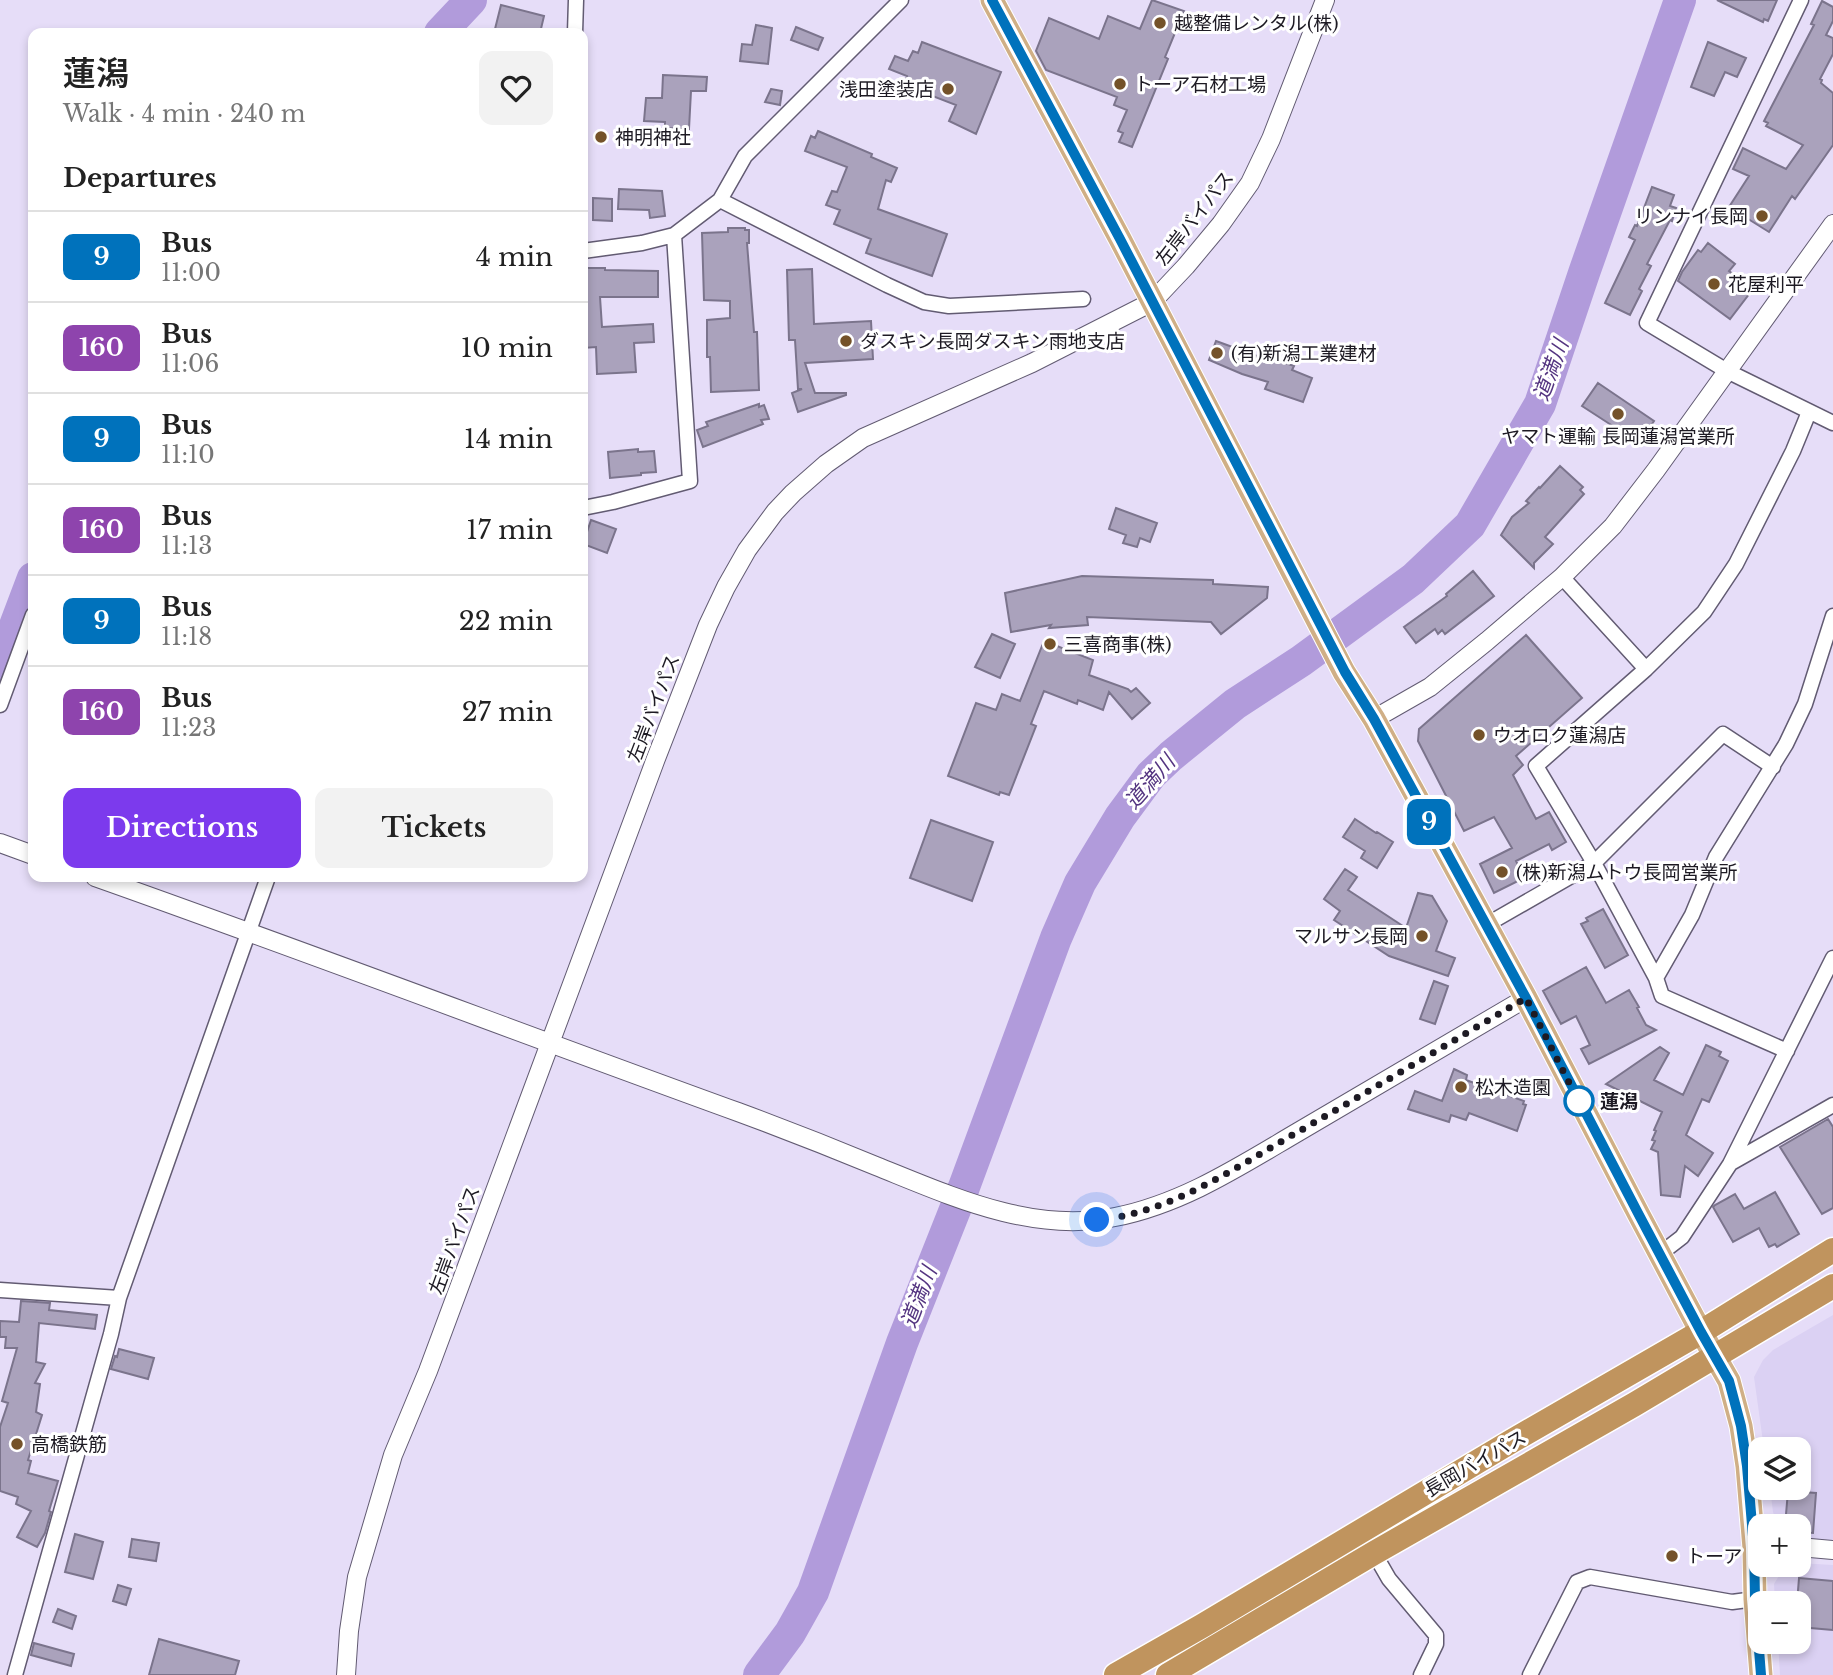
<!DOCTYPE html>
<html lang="en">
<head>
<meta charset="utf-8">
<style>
	body { margin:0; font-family:"Libre Baskerville","Noto Sans JP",serif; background:#f2f2f2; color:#222; height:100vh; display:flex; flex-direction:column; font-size:26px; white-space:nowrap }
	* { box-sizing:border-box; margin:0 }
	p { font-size:23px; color:#767676 }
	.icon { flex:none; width:38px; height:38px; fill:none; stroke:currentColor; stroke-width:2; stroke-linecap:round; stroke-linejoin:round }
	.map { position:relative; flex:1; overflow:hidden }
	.sheet { position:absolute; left:28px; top:28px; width:560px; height:854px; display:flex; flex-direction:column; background:#fff; border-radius:14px; box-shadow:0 4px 10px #0003 }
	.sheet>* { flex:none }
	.badge { padding:0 14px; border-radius:10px; font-size:24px; line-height:46px }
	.buttons { position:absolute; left:1748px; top:1437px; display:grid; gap:14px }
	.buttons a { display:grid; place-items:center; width:63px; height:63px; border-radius:14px; background:#fff; box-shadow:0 4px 10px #0003; font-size:35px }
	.you { position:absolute; width:35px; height:35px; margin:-18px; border:5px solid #fff; border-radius:50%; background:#1a73e8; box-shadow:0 0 0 10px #1a73e833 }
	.map>.badge { position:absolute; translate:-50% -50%; box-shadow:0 0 0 4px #fff }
	h2 { padding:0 35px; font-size:26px; line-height:63px }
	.round { display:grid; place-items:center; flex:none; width:74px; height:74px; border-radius:14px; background:#f2f2f2 }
	.summary { display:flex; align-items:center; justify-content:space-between; height:119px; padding:0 35px }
	h1 { font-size:33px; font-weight:600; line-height:52px }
	.action { display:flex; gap:14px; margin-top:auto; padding:14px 35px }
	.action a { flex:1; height:80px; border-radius:14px; background:#7c3aed; color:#fff; font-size:28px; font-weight:600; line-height:80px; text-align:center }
	.action a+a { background:#f2f2f2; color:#222 }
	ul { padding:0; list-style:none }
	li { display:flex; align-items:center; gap:21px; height:91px; padding:0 35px; border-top:2px solid #e0e0e0 }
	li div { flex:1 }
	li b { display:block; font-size:26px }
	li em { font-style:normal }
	li .badge { min-width:77px; font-weight:700; text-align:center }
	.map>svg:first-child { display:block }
	.built { fill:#dbd1f3 }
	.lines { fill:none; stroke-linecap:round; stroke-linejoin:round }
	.river { stroke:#b19bdb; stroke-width:32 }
	.building { fill:#aaa2bc; stroke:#7b748c; stroke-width:2 }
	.minor-casing { stroke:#625b72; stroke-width:17 }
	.tertiary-casing { stroke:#625b72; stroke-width:20 }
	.primary-casing { stroke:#fff; stroke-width:25 }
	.trunk-casing { stroke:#fff; stroke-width:27 }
	.minor { stroke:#fff; stroke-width:14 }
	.tertiary { stroke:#fff; stroke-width:18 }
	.primary { stroke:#d0af86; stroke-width:23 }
	.trunk { stroke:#c0945e; stroke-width:24 }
	.line-casing { stroke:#fff; stroke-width:16 }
	.line { stroke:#0072bc; stroke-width:10 }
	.walk { stroke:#1d1a23; stroke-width:7; stroke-dasharray:0 12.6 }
	.poi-dot { fill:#745229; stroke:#fff; stroke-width:2.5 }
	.stop-dot { fill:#fff; stroke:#0072bc; stroke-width:3.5 }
	.labels { text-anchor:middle; stroke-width:6; stroke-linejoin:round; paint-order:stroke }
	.poi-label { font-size:19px; fill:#1d1a23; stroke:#fff; text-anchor:start }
	.street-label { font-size:19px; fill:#1d1a23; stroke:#fff }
	.stop-label { font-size:19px; font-weight:bold; fill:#1d1a23; stroke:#fff; text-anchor:start }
	.water-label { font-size:21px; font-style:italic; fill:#543581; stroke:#fff }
</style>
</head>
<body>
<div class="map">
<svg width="1833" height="1675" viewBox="0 0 1833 1675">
	<rect width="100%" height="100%" fill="#e6ddf8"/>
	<path class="built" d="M1833,1315V1545L1799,1542V1526H1778L1773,1512L1770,1488H1799V1449H1764L1754,1377L1763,1360L1773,1350Z
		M1799,1563L1833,1565V1675H1780L1778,1642H1799V1603H1775L1774,1584L1782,1571L1793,1565L1799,1564Z"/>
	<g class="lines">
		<path class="river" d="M440,33L471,0
			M0,665L33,578
			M759,1675L790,1633L813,1592L902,1343L964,1187L1056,938L1080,883L1120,817L1151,775L1171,756L1235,704L1301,661L1413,579L1470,525L1540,404L1584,273L1680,0"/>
	</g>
	<path class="building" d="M1152,0L1184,11L1165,57L1168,59L1132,147L1119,142L1123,133L1118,131L1127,110L1114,105L1117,97L1046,70L1036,51L1049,18L1099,39L1108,16L1140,29Z
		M1717,0H1777L1768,21L1764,19L1763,22Z
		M1822,1L1833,7V21L1826,35L1833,38V54L1820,79L1822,80L1821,83L1833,93V145L1795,199L1792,196L1769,232L1729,207L1749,176L1733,169L1743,148L1786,169L1803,145L1766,126L1768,123L1764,121L1814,25L1811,24Z
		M501,5L544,16L540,33H494Z
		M756,25L772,28L768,64L740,61L742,44L752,45Z
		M796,27L823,38L818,50L791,40Z
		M922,42L1001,72L976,134L949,121L956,105L904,85L907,76L889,69L895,56L908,61L913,51L918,53Z
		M1708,42L1746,58L1737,77L1725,72L1714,96L1691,87Z
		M663,75L707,77L706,91H691L689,129L665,128V122L644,121L646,98H662Z
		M771,89L782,91L780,105L765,102Z
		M818,131L872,154L871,157L897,168L891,182L886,180L878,209L947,234L932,276L866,253L871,239L834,224L840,210L826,205L832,191L837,192L847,167L805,151L811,136L815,138Z
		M1652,187L1674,195L1670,206L1676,208L1672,221L1670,220L1647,264L1651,266L1639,289L1642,291L1630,315L1605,303L1635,240L1629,237L1635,225L1637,226Z
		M619,189L662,191L665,216L650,218L649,210L618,209Z
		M593,198L612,199V221L593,220Z
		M728,228H745V230H749V243H747L754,332H757L759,390L711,392L710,357H707V320L730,318V301L704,300L702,233L728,232Z
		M1708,243L1735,264L1729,271L1753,289L1730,319L1678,281L1682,272L1698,250L1701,252Z
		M586,268H605V270L658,271V297H600L602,327L653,324L654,342L634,343L636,372L597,374L596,347L583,348V334H585L584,313H586Z
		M812,269L814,324L871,321L873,359L805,363L815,393H846V395L798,412L792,393L802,389H798L795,340H789L787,270Z
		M1216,341L1268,360L1269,357L1294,366L1292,370L1312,378L1303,402L1265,389L1268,382L1242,374L1209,360Z
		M1598,383L1654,421L1639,443L1582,406Z
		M759,404V407L764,405L769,419L761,420L763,424L703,447L697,430L708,426L706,422Z
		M638,449V452L654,451L656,472L641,473V475L610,478L608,452Z
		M1560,466L1583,487L1580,490L1584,494L1545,537L1553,544L1534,563V568L1501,535L1512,517L1529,503L1526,501L1539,487L1540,488Z
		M1116,508L1157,523L1150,542L1140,538L1137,547L1123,543L1126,535L1109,529Z
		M591,520L616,529L607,553L583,544Z
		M1473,571L1494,596L1445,634L1442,630L1438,634L1435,629L1416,643L1404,627L1447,596L1446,594Z
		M1082,576L1213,580V584L1268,587L1267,598L1221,634L1211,622L1087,617L1088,625L1049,628L1051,625L1011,632L1005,593Z
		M992,634L1015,644L1000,678L975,667Z
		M1526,635L1582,698L1516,756L1523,765L1513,775L1536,819L1549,812L1566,842L1552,850L1549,844L1516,861L1524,878L1494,893L1480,864L1512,848L1494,817L1464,831L1418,741L1419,729Z
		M1044,641L1093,660L1089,675L1128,689L1131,692L1136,688L1150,703L1132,719L1109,692L1103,710L1078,700L1077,704L1044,691L1031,724L1036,726L1009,795L1000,792L999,795L948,776L976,703L996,710L1002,694L1020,701Z
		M1355,819L1376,833L1377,832L1393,842L1377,868L1361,858L1365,851L1343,837Z
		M931,820L993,842L972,901L910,878Z
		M1345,869L1357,877L1348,890L1406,928L1418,893L1432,896L1447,921L1436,951L1455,958L1448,976L1389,956L1334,920L1340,911L1324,899Z
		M1603,909L1628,955L1605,968L1581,924L1588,921L1586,918Z
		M1586,967L1606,1003L1629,990L1639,1007L1637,1008L1646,1025L1656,1030L1589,1064L1581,1049L1590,1045L1576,1016L1561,1024L1543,991Z
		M1434,981L1448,986L1435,1024L1420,1019Z
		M1706,1045L1721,1052L1719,1056L1728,1061L1709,1102L1702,1099L1686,1135L1713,1153L1698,1176L1685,1166L1680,1197L1661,1195L1658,1152L1651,1149L1655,1141L1652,1140L1656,1131L1654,1130L1662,1112L1606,1084L1660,1047L1669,1053L1654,1080L1683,1095Z
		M1454,1069L1467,1075L1466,1080L1524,1101L1523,1104L1526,1105L1517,1131L1469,1113L1466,1120L1451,1115L1449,1122L1408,1109L1415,1091L1442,1101Z
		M1828,1119L1833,1127V1208L1822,1214L1780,1147Z
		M1775,1192L1799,1234L1777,1247L1775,1244L1769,1247L1759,1228L1733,1242L1713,1207L1715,1205L1735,1194L1744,1209Z
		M21,1301L50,1303L49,1310L97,1315L95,1329L39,1323L36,1362L45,1364L35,1383L40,1384L36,1412L42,1415L28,1460L31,1461L28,1473L58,1481L49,1511L51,1512L45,1533L37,1547L17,1537L31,1511L16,1504L18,1497L0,1491V1427L8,1403L2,1401L17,1348H5L6,1337H0V1321L19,1322Z
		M119,1349L154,1358L148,1379L111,1369L115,1356L117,1357Z
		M1788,1491L1816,1493L1813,1533L1799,1532V1526H1785Z
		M75,1534L103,1542L93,1579L65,1572Z
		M132,1539L159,1543L156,1561L129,1557Z
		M1799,1578L1833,1581V1630L1799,1627V1603H1797Z
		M118,1585L131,1589L126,1605L113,1601Z
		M58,1609L76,1616L72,1629L53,1622Z
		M159,1639L239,1661L235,1675H149Z
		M34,1643L74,1654L71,1666L31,1655Z"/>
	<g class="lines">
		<defs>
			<path id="minor" d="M1801,0L1647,323L1727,371L1833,423
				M575,33L576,0
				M720,200L887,285L924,302L949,306L1083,299
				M583,251L642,243L674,235L720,200L745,156L901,0
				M583,508L613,502L690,481L674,235
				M1562,577L1646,669
				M0,705L33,615
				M1486,925L1594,863L1723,734L1773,767
				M1656,978L1692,915L1716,857L1786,744L1805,704L1833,616
				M1787,1051L1662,996L1656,978L1594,863L1536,766L1646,669L1704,612L1736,564L1793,451L1809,412
				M1731,1163L1833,1105
				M1660,1254L1682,1237L1730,1164L1833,958
				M0,1290L119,1298
				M1374,1553L1389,1579L1436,1635V1644L1421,1675
				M15,1675L111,1334L119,1298L268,877
				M1530,1675L1577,1582L1590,1577L1732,1602L1755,1599"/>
			<path id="tertiary" d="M1374,719L1430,687L1487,641L1562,577L1613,526L1656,470L1833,224
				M0,843L33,855
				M95,877C310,953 523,1034 738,1112C784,1129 830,1147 876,1166C951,1196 1032,1234 1115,1217C1182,1204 1240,1166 1298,1132C1374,1088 1450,1043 1526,998
				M1799,1547L1833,1550
				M346,1675L349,1631L357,1577L393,1455L428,1371L655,761L708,625L726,587L747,550L775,512L793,493L826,464L863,438L1032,363L1152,302L1186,266L1221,224L1250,183L1271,139L1325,0"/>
			<path id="primary" d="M992,0L1120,239L1344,672L1374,719L1526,998L1639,1215L1701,1332L1729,1381L1741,1426L1747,1466L1754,1548L1755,1599L1761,1675"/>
			<path id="trunk" d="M1116,1675L1202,1626L1512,1441L1701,1332L1833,1250
				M1168,1675L1374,1553L1635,1404L1833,1286"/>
		</defs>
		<use href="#minor" class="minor-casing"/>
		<use href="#tertiary" class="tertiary-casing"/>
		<use href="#primary" class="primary-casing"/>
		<use href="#trunk" class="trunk-casing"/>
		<use href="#minor" class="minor"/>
		<use href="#tertiary" class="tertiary"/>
		<use href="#primary" class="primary"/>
		<use href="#trunk" class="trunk"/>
	</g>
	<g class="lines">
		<defs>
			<path id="line" d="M992,0L1120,239L1345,672L1374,719L1526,998L1639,1215L1701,1332L1729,1381L1741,1426L1747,1466L1754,1548L1755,1599L1761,1675"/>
		</defs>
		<use href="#line" class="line-casing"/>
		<use href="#line" class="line"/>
		<path class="walk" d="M1097,1220C1170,1213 1233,1169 1296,1133C1373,1089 1449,1043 1526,998L1582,1108L1579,1101"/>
	</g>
	<g class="poi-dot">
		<circle cx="1160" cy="23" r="7"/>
		<circle cx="1120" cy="84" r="7"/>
		<circle cx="948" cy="89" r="7"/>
		<circle cx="601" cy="137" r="7"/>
		<circle cx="1762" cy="216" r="7"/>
		<circle cx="1714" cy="284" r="7"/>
		<circle cx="846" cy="341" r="7"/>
		<circle cx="1217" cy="353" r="7"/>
		<circle cx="1618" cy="414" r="7"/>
		<circle cx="1050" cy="644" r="7"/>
		<circle cx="1479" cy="735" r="7"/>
		<circle cx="1502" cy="872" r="7"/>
		<circle cx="1422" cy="936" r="7"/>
		<circle cx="1461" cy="1087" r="7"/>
		<circle cx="17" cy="1444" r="7"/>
		<circle cx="1672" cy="1556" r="7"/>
	</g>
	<circle class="stop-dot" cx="1579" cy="1101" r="14"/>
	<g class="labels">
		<g class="poi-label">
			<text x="1174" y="30">越整備レンタル(株)</text>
			<text x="1134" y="91">トーア石材工場</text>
			<text x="934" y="96" text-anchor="end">浅田塗装店</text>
			<text x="615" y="144">神明神社</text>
			<text x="1748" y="223" text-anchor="end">リンナイ長岡</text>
			<text x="1728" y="291">花屋利平</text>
			<text x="860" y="348">ダスキン長岡ダスキン雨地支店</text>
			<text x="1231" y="360">(有)新潟工業建材</text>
			<text x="1618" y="443" text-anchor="middle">ヤマト運輸 長岡蓮潟営業所</text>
			<text x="1064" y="651">三喜商事(株)</text>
			<text x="1493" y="742">ウオロク蓮潟店</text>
			<text x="1516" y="879">(株)新潟ムトウ長岡営業所</text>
			<text x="1408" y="943" text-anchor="end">マルサン長岡</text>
			<text x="1475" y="1094">松木造園</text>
			<text x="31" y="1451">高橋鉄筋</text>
			<text x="1686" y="1563">トーア</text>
		</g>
		<g class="street-label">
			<text transform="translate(1194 218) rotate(-52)" y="7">左岸バイパス</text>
			<text transform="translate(653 708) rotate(-69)" y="7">左岸バイパス</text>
			<text transform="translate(454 1240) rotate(-70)" y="7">左岸バイパス</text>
			<text transform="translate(1475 1463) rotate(-30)" y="7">長岡バイパス</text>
		</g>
		<g class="stop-label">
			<text x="1600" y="1108">蓮潟</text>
		</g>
		<g class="water-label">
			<text transform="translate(1551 370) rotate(-70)" y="7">道満川</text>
			<text transform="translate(1150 782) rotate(-49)" y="7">道満川</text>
			<text transform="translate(919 1297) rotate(-69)" y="7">道満川</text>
		</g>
	</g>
</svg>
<div class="buttons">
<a><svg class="icon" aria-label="layers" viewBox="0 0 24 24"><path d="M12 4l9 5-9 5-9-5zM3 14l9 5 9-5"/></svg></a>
<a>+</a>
<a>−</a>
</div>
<div class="you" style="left:1097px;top:1220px"></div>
<b class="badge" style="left:1429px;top:822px;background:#0072bc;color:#fff">9</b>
<section class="sheet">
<div class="summary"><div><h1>蓮潟</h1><p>Walk · 4 min · 240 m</p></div><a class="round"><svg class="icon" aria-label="heart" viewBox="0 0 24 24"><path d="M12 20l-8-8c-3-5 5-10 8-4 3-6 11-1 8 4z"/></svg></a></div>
<h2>Departures</h2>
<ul>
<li><span class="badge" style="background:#0072bc;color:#fff">9</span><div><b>Bus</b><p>11:00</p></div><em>4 min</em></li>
<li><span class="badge" style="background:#8e44ad;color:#fff">160</span><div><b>Bus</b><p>11:06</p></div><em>10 min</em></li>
<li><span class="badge" style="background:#0072bc;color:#fff">9</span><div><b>Bus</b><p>11:10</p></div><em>14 min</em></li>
<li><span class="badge" style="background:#8e44ad;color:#fff">160</span><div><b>Bus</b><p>11:13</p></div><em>17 min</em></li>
<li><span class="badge" style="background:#0072bc;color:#fff">9</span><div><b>Bus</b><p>11:18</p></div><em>22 min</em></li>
<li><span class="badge" style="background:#8e44ad;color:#fff">160</span><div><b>Bus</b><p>11:23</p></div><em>27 min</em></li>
</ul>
<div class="action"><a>Directions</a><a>Tickets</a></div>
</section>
</div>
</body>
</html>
